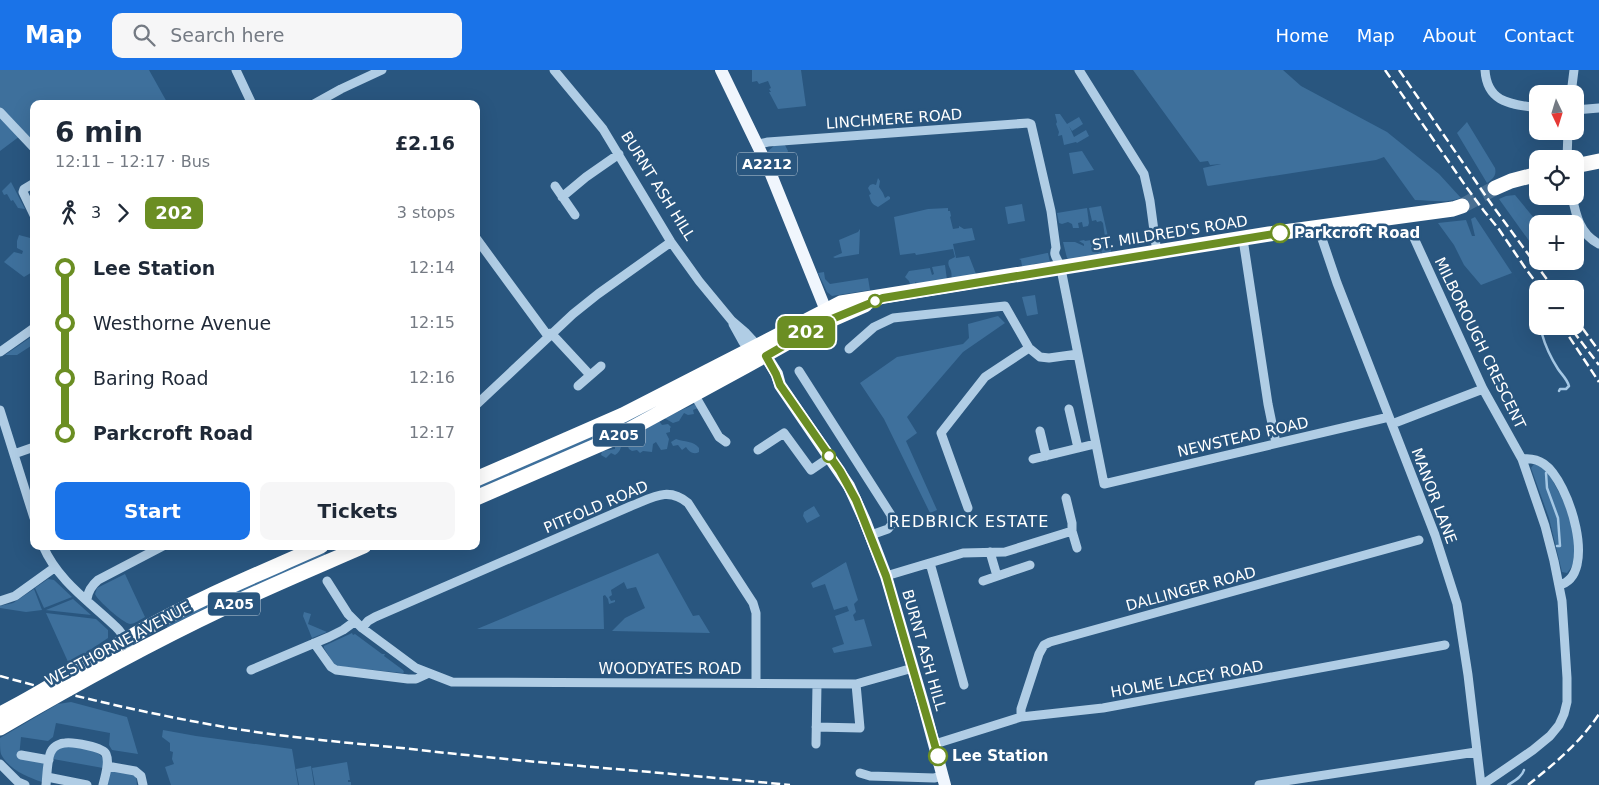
<!DOCTYPE html>
<html lang="en">
<head>
<meta charset="utf-8">
<style>
	body { margin:0; font-family:"DejaVu Sans",sans-serif; background:#f6f6f7; color:#1f2937; height:100vh; display:flex; flex-direction:column; font-size:19px; white-space:nowrap }
	* { box-sizing:border-box; margin:0 }
	p { font-size:16px; color:#747a83 }
	.icon { flex:none; width:28px; height:28px; fill:none; stroke:currentColor; stroke-width:2; stroke-linecap:round; stroke-linejoin:round }
	.map { position:relative; flex:1; overflow:hidden }
	.details { position:absolute; left:30px; top:30px; width:450px; height:450px; display:flex; flex-direction:column; background:#fff; border-radius:10px; box-shadow:0 5px 20px #0002 }
	.details>* { flex:none }
	.badge { padding:0 10px; border-radius:8px; font-size:18px; line-height:32px }
	.needle { width:32px; rotate:176deg }
	.controls { position:absolute; left:1529px; top:15px; display:grid; gap:10px }
	.controls a { display:grid; place-items:center; width:55px; height:55px; border-radius:10px; background:#fff; box-shadow:0 5px 20px #0002; font-size:25px }
	.map>.badge { position:absolute; translate:-50% -50%; box-shadow:0 0 0 2px #fff }
	.legs { display:flex; align-items:center; gap:8px; height:55px; padding:0 25px; font-size:16px }
	.legs p { margin-inline-start:auto }
	.overview { display:flex; align-items:center; justify-content:space-between; height:85px; padding:0 25px }
	h1 { font-size:28px; font-weight:600; line-height:38px }
	.cta { display:flex; gap:10px; margin-top:auto; padding:10px 25px }
	.cta a { flex:1; height:58px; border-radius:10px; background:#1a73e8; color:#fff; font-size:20px; font-weight:600; line-height:58px; text-align:center }
	.cta a+a { background:#f6f6f7; color:#1f2937 }
	ul { padding:0 25px; list-style:none }
	li { display:flex; align-items:center; gap:18px; height:55px; font-size:19px }
	li i { display:grid; place-items:center; width:8px; height:100%; margin:0 6px; background:currentColor }
	li i::after { content:''; width:12px; height:12px; margin:-6px; border:4px solid; border-radius:50%; background:#fff }
	li p { margin-inline-start:auto }
	li:first-child i { background:linear-gradient(#0000 50%,currentColor 0) }
	li:last-child i { background:linear-gradient(currentColor 50%,#0000 0) }
	header { display:flex; align-items:center; gap:30px; box-sizing:border-box; height:70px; padding:0 25px; background:#1a73e8; color:#fff }
	header strong { font-size:24px }
	nav { display:flex; gap:28px; margin-inline-start:auto; font-size:18px }
	.search { width:350px; height:45px; background:#f6f6f7; display:flex; align-items:center; gap:12px; box-sizing:border-box; padding:0 18px; border-radius:10px; color:#747a83; font-size:19px }
	.map>svg:first-child { display:block }
	.green { fill:#3e709c }
	.lines { fill:none; stroke-linecap:round; stroke-linejoin:round }
	.stream { stroke:#a5c8e5; stroke-width:2.5 }
	.highway-tunnel { stroke:#496f92; stroke-width:15; stroke-dasharray:15 8; stroke-linecap:butt }
	.minor { stroke:#b0cde5; stroke-width:9 }
	.major { stroke:#f0f6fd; stroke-width:12 }
	.highway { stroke:#fff; stroke-width:15 }
	.rail { stroke:#fff; stroke-width:2.5; stroke-dasharray:9 4; stroke-linecap:butt }
	.line-1-casing { stroke:#fff; stroke-width:11 }
	.line-1 { stroke:#6b8e23; stroke-width:8 }
	.stop-1-dot { fill:#fff; stroke:#6b8e23; stroke-width:2.5 }
	.labels { text-anchor:middle; stroke-width:5; stroke-linejoin:round; paint-order:stroke }
	.shield { fill:#29567f; stroke:#bfccd9; stroke-width:1 }
	.shield-label { font-size:14px; font-weight:bold; fill:#fff }
	.street-label { font-size:15px; fill:#fff; stroke:#29567f }
	.stop-label { font-size:15px; font-weight:bold; fill:#fff; stroke:#29567f; text-anchor:start }
	.neighbourhood-label { font-size:16px; letter-spacing:1px; fill:#fff; stroke:#29567f }
</style>
</head>
<body>
<header>
<strong>Map</strong>
<div class="search"><svg class="icon" aria-label="search" viewBox="0 0 24 24"><circle cx="10" cy="10" r="6"/><path d="M15 15l6 6"/></svg>Search here</div>
<nav><a>Home</a><a>Map</a><a>About</a><a>Contact</a></nav>
</header>
<div class="map">
<svg width="1599" height="715" viewBox="0 0 1599 715">
	<rect width="100%" height="100%" fill="#29567f"/>
	<path class="green" d="M0,0H149L168,34H34V76L20,66L0,81Z
		M752,0H801L806,36L778,39L769,22H771L769,19L771,18L768,11L759,14L757,11L752,12Z
		M1133,0H1283L1301,16L1387,62L1439,104L1461,128C1445,134 1431,130 1415,130L1384,87L1376,90L1208,116L1207,115L1203,98L1221,94L1210,95L1208,91L1200,92Z
		M1055,44H1060L1067,54L1079,47L1083,54L1072,61L1069,56L1074,67L1086,60L1089,66L1077,73L1076,72L1064,75L1062,65L1058,66L1059,62L1056,54L1057,52Z
		M1467,52L1495,98C1497,106 1492,109 1487,113L1457,63Z
		M775,75H785L788,81L787,84L779,85L783,95V97L776,98L777,92L772,91L767,82Z
		M1082,81L1094,100L1073,104L1069,83Z
		M878,108L880,111L879,117L883,123L885,128L888,126L890,127V129L878,137C871,134 871,131 869,125L871,124L868,118L870,115L873,114L876,115Z
		M11,112L25,139L18,138L13,130L11,131L7,124L4,125L2,121Z
		M1515,125L1539,154H1538L1537,182L1499,129L1506,126Z
		M1022,134L1025,151L1008,154L1005,137Z
		M1101,136L1111,180V183L1102,184L1099,172L1093,169H1103L1105,167L1103,153L1101,151L1097,152L1096,150L1092,151L1089,138Z
		M948,138V141H950L951,146L950,147L953,159L959,158V156L964,159L972,158L975,170L953,174L956,188L969,186L976,204L952,210C951,207 952,204 951,201C950,197 947,195 949,190L955,187L953,179L916,185L915,183L900,185L894,147L928,139Z
		M1087,138L1089,153L1088,156L1083,157L1082,152L1078,153L1079,158H1073L1072,154L1068,152L1062,154L1059,153L1057,143Z
		M1475,147L1512,203L1481,215L1464,195L1454,175L1438,153L1466,150L1472,166H1475L1471,149Z
		M860,159L859,184L835,188L833,187L842,183L839,170L858,162Z
		M19,165L34,169V201L24,207L4,192L14,182L22,184L23,181L17,178V171Z
		M1084,170L1085,171L1091,170L1098,172L1101,184L1070,190L1067,188L1063,172H1075L1084,176V174L1079,171Z
		M1047,183H1048L1050,192L1034,194L1027,199L1025,196H1022L1021,190L1019,189Z
		M945,195L947,210L919,214L915,212V216L911,217L909,211L905,207L909,201L930,198L932,205L934,204L932,197Z
		M824,202L825,209L830,214L868,208L870,220L832,226L827,222L818,203Z
		M1035,225L1038,244L1027,246L1022,227Z
		M998,246L1005,253L963,282L907,347L917,363L906,371L937,440L930,443L884,349L860,313L897,287L963,274L969,268L968,254Z
		M34,265V274L17,285H5Z
		M728,298L614,362L476,423V415Z
		M695,334L698,338L693,340L694,344L688,345L684,343L679,351L673,353L664,348Z
		M659,351L662,355L668,354L671,357L670,358V362L666,363L669,369L667,379L661,380L656,372L653,374L652,382L643,381L640,383L637,380L632,381L629,379L626,372L623,371C620,376 622,381 615,385L611,383L606,388L601,385L602,381L615,379V376L612,375Z
		M676,369C684,372 694,371 699,378V382C694,385 689,382 686,377L682,380L678,375L673,376L671,372Z
		M1534,394L1541,395L1547,400L1564,432L1573,458L1575,478L1573,495L1567,503L1562,502L1549,448L1531,398Z
		M814,436L820,446L807,453L803,446L804,442Z
		M323,481L327,487L168,559L165,553Z
		M658,483L693,546L699,545L710,563L612,561L625,548L645,538L636,517L627,519L624,512L611,520L612,525L609,527L611,531L615,530V532L609,534L608,529L605,525L603,526L604,559H477Z
		M846,492L858,530L854,534L856,542L853,545L855,551L864,549L872,576L834,583L832,578L844,574L835,546L849,541L847,536L834,540L825,514L813,518L811,513Z
		M125,504L145,547C141,549 135,554 130,554C123,553 97,530 95,524L97,518Z
		M48,509L54,510L72,527L44,538L35,518Z
		M34,519L42,540L26,542L0,538V536L13,533Z
		M73,529L91,545L45,540H46Z
		M304,542L311,544L308,554L327,562L312,568L303,546Z
		M46,543L96,549L108,560V568L69,594Z
		M352,563L353,565L355,564L382,584H385L384,586L403,600L404,602L403,603L335,596L324,578V576Z
		M71,632L127,647L138,684L112,680L109,675L110,663L56,653L53,667L48,671L21,667L19,687L46,693L44,710L42,712C27,707 8,699 1,684C0,680 0,673 0,668L58,634Z
		M163,660L196,666L292,679L298,715H171L165,697L174,694L172,689L173,682L170,681V673L162,667Z
		M66,676L96,681L104,689L103,698L53,689L55,681Z
		M347,692L350,710H348V712H351V715H315L312,698Z
		M311,696L314,715H299L296,699Z
		M109,699L131,702L136,706L137,715H107Z"/>
	<g class="lines">
		<path class="stream" d="M1542,264C1545,275 1551,288 1558,299C1562,305 1567,309 1569,316L1566,319H1560L1559,321
			M1546,403L1547,418L1558,448L1560,476H1557
			M1508,715C1514,711 1522,707 1524,700"/>
		<path class="highway-tunnel" d="M1462,136L1495,118"/>
		<path class="minor" d="M236,0L252,34
			M554,0L603,59L671,172L699,211L732,251L746,263L758,276
			M1079,0L1144,104L1150,131L1157,183
			M1485,0C1487,33 1511,34 1538,38
			M1571,24L1574,0
			M314,34L341,19L382,0
			M1575,40L1599,38
			M0,42L34,78
			M759,74L768,72L1028,53L1031,54L1051,141L1056,178C1053,184 1056,187 1059,193C1060,195 1061,201 1062,204L1104,414L1389,347
			M1567,89L1568,61
			M34,113L24,119L23,122L34,145
			M555,116L575,145
			M1572,126C1576,146 1580,164 1599,174
			M562,127L586,107L619,84
			M1318,157L1337,213L1435,465L1457,534L1468,605L1481,715
			M476,168L548,266
			M1414,168L1483,319L1522,389L1545,456L1554,491L1562,531L1567,608V632L1564,644L1559,655L1550,666L1533,680L1482,715
			M1243,169L1268,334L1276,373
			M733,254L743,272L749,280
			M551,263L590,305
			M849,279L874,257L893,248L1005,236L1029,278
			M0,282L34,258
			M799,301L891,445L892,454L888,459L871,465
			M578,316L601,296
			M694,324L719,367L726,372
			M476,335L573,244L598,224L671,172
			M1069,339L1078,378
			M0,340L34,448
			M1392,354L1483,319
			M1040,361L1046,386
			M758,380L784,363L811,400L830,387
			M14,384L34,377
			M1033,389L1095,374
			M1522,389C1530,388 1537,389 1544,394C1569,411 1599,506 1559,515
			M968,438L941,363L985,307L1029,278L1040,287L1049,288L1078,284
			M1072,461L1077,478
			M43,476C58,511 90,532 116,557C124,564 128,575 133,584
			M990,482L997,506
			M930,493L964,615
			M886,506L963,483L1005,482L1072,461V453L1066,428
			M327,511L348,544L362,558L416,598L452,612L856,614L913,598
			M983,511L1030,495
			M87,529C88,521 91,516 98,510L163,476
			M0,531L15,526L54,498
			M362,558L368,551L375,547L631,436C652,428 668,416 688,433L753,533L756,543V613
			M314,573L331,597L336,600L408,609H416L427,604
			M251,600L329,567L343,560L354,552
			M1021,647V639L1039,584L1044,575L1050,572L1419,470
			M816,657L860,658L856,614
			M816,674L817,614
			M935,674L1021,647L1103,638L1445,575
			M21,685L49,690
			M0,694L18,712L25,715
			M107,696L135,701L141,706L143,715
			M860,703L870,706L934,708L943,706
			M47,707L87,715
			M46,715C47,707 47,686 52,680C54,676 61,673 65,673C73,672 103,677 106,684C110,693 105,706 103,715
			M1259,715L1476,682"/>
		<path class="major" d="M721,0L768,97L829,248
			M760,277L777,304L780,315L849,416L865,451L886,506L923,633L945,715"/>
		<path class="highway" d="M1575,96L1599,91
			M1495,118L1511,111L1538,104
			M476,409L623,345L841,233L1269,164L1453,139L1462,136
			M476,428L612,369L746,296L815,257L865,235
			M0,644C49,620 94,588 141,561C199,528 261,503 321,476
			M0,658C72,616 146,575 222,539C268,517 316,497 364,476"/>
		<path class="rail" d="M1385,0L1467,118L1484,141L1498,158L1526,199L1541,219
			M1399,0L1492,135L1554,219
			M1575,248L1599,281
			M1562,256L1599,312
			M1573,261L1599,295
			M0,606C72,626 145,643 219,656C280,667 341,672 402,678C531,693 660,702 790,715
			M1528,715C1554,694 1580,673 1599,644"/>
	</g>
	<g class="lines">
		<defs>
			<path id="line-1" d="M938,686L886,506L856,430L840,401L780,315L776,304L766,286L827,251L883,228L1280,163"/>
		</defs>
		<use href="#line-1" class="line-1-casing"/>
		<use href="#line-1" class="line-1"/>
	</g>
	<g class="stop-1-dot">
		<circle cx="1280" cy="163" r="9"/>
		<circle cx="875" cy="231" r="6"/>
		<circle cx="829" cy="386" r="6"/>
		<circle cx="938" cy="686" r="9"/>
	</g>
	<g class="labels">
		<g class="shield">
			<rect x="737" y="82.5" width="60" height="23" rx="4"/>
			<rect x="593" y="353.5" width="52" height="23" rx="4"/>
			<rect x="208" y="522.5" width="52" height="23" rx="4"/>
		</g>
		<g class="shield-label">
			<text x="767" y="99">A2212</text>
			<text x="619" y="370">A205</text>
			<text x="234" y="539">A205</text>
		</g>
		<g class="street-label">
			<text transform="translate(894 49) rotate(-4)" y="5">LINCHMERE ROAD</text>
			<text transform="translate(658 116) rotate(58)" y="5">BURNT ASH HILL</text>
			<text transform="translate(1170 163) rotate(-9)" y="5">ST. MILDRED'S ROAD</text>
			<text transform="translate(1480 273) rotate(64)" y="5">MILBOROUGH CRESCENT</text>
			<text transform="translate(1243 367) rotate(-13)" y="5">NEWSTEAD ROAD</text>
			<text transform="translate(1434 426) rotate(69)" y="5">MANOR LANE</text>
			<text transform="translate(596 437) rotate(-23)" y="5">PITFOLD ROAD</text>
			<text transform="translate(1191 519) rotate(-15)" y="5">DALLINGER ROAD</text>
			<text transform="translate(118 574) rotate(-28)" y="5">WESTHORNE AVENUE</text>
			<text transform="translate(924 580) rotate(74)" y="5">BURNT ASH HILL</text>
			<text x="670" y="604">WOODYATES ROAD</text>
			<text transform="translate(1187 609) rotate(-10)" y="5">HOLME LACEY ROAD</text>
		</g>
		<g class="stop-label">
			<text x="1294" y="168">Parkcroft Road</text>
			<text x="952" y="691">Lee Station</text>
		</g>
		<g class="neighbourhood-label">
			<text x="969" y="457">REDBRICK ESTATE</text>
		</g>
	</g>
</svg>
<div class="controls">
<a><svg class="needle" viewBox="-14 -14 28 28"><path d="M0-13l5 13h-10z" fill="#e53935"/><path d="M0 13l5-13h-10z" fill="#747a83"/></svg></a>
<a><svg class="icon" aria-label="locate" viewBox="0 0 24 24"><circle cx="12" cy="12" r="6"/><path d="M12 2v4M12 18v4M2 12h4M18 12h4"/></svg></a>
<a>+</a>
<a>−</a>
</div>
<b class="badge" style="left:806px;top:262px;background:#6b8e23;color:#fff">202</b>
<section class="details">
<div class="overview"><div><h1>6 min</h1><p>12:11 – 12:17 · Bus</p></div><b>£2.16</b></div>
<div class="legs"><svg class="icon" aria-label="walk" viewBox="0 0 24 24"><circle cx="13" cy="4" r="2"/><path d="M13 8l-2 6 4 7M11 14l-3 7M7 12l3-4h3l4 4"/></svg>3<svg class="icon" aria-label="forward" viewBox="0 0 24 24"><path d="M9 5l7 7-7 7"/></svg><b class="badge" style="background:#6b8e23;color:#fff">202</b><p>3 stops</p></div>
<ul>
<li><i style="color:#6b8e23"></i><b>Lee Station</b><p>12:14</p></li>
<li><i style="color:#6b8e23"></i><span>Westhorne Avenue</span><p>12:15</p></li>
<li><i style="color:#6b8e23"></i><span>Baring Road</span><p>12:16</p></li>
<li><i style="color:#6b8e23"></i><b>Parkcroft Road</b><p>12:17</p></li>
</ul>
<div class="cta"><a>Start</a><a>Tickets</a></div>
</section>
</div>
</body>
</html>
